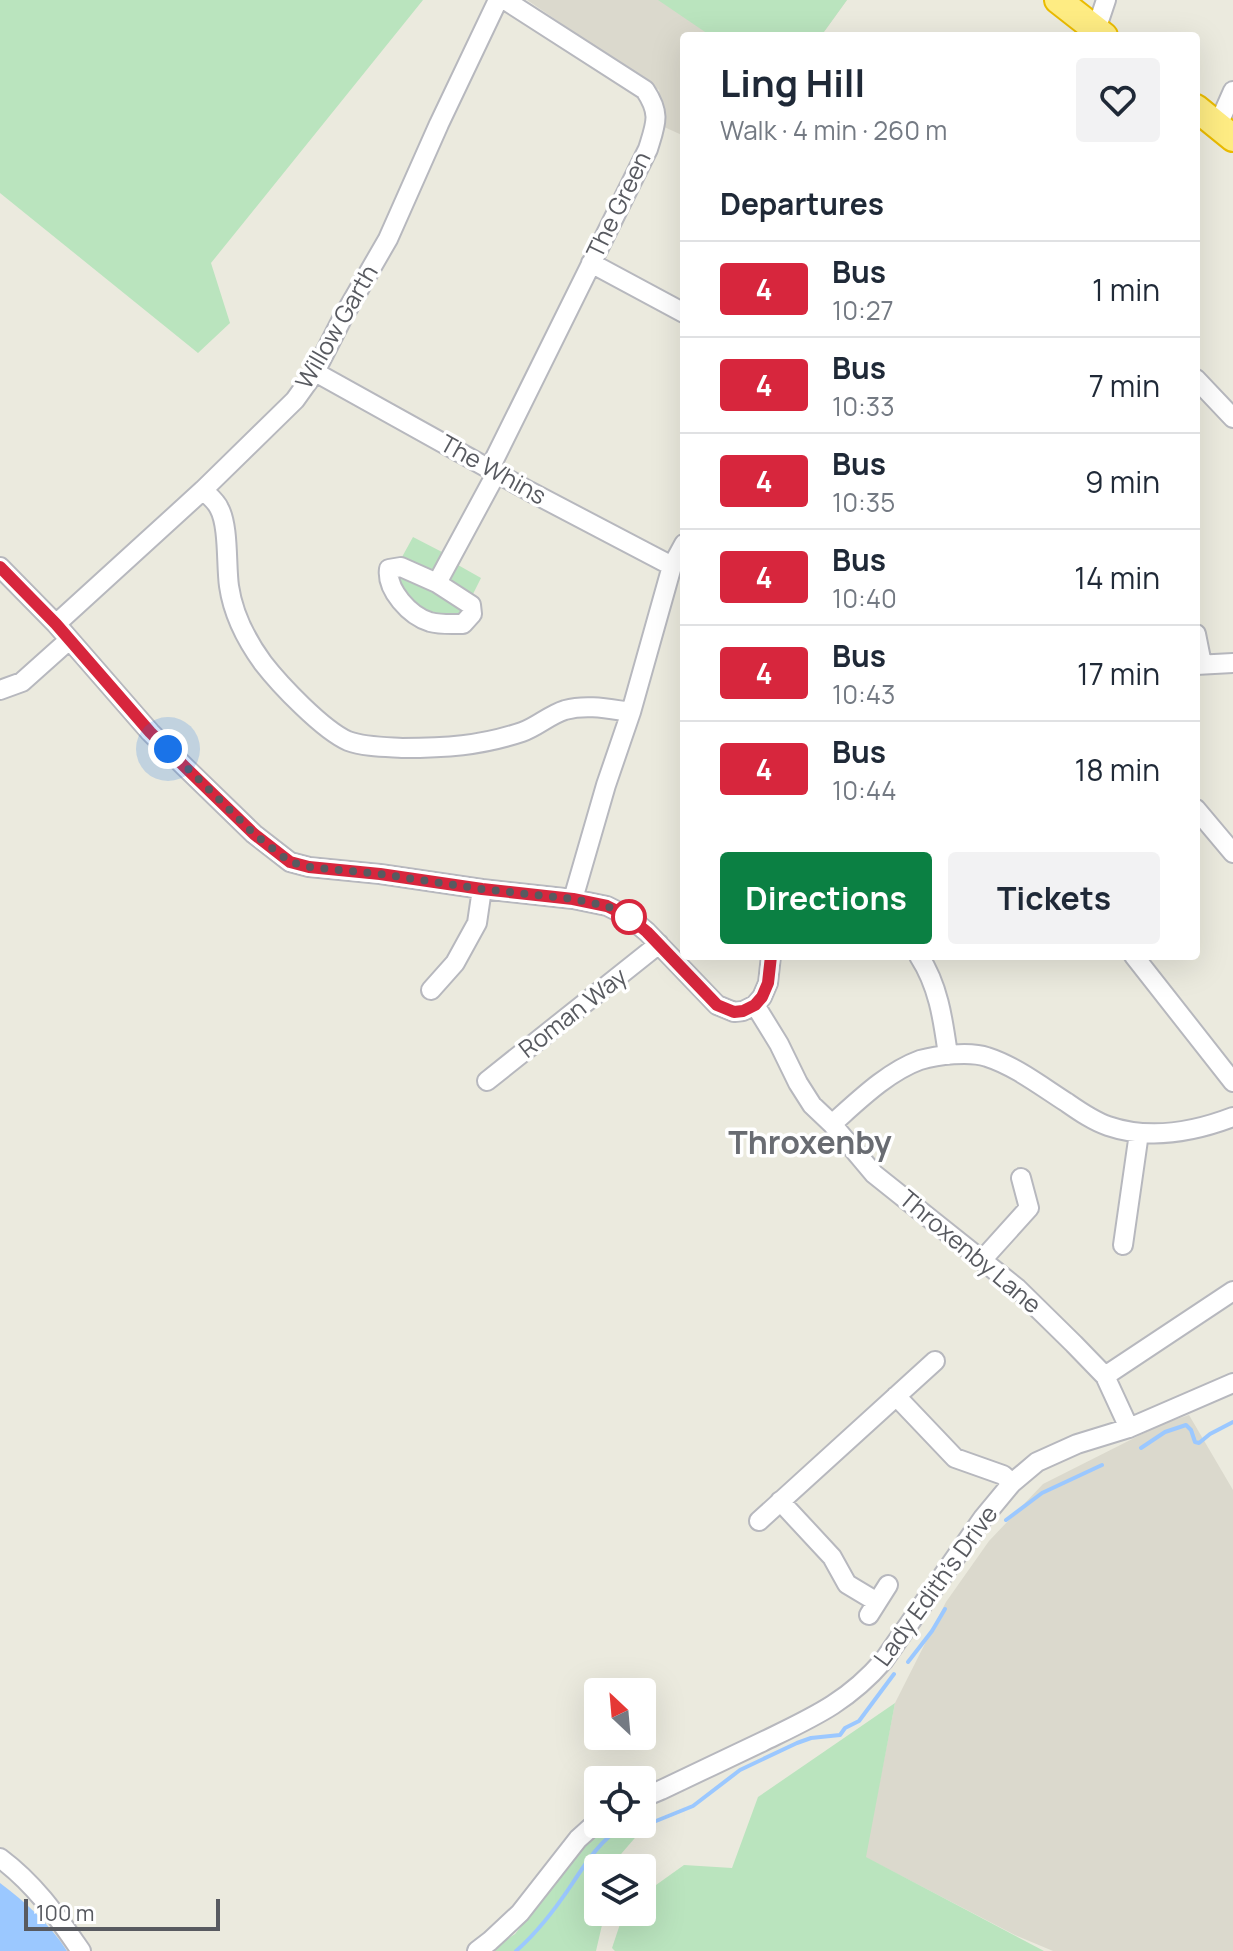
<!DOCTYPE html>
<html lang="en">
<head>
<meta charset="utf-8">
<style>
	body { margin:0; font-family:Manrope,sans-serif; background:#f2f2f3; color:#1f2937; height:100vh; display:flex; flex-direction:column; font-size:30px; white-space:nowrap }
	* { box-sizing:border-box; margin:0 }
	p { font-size:26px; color:#747a83 }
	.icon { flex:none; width:44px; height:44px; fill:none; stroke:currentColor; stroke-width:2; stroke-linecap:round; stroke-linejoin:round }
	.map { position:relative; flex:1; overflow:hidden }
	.drawer { position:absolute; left:680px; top:32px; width:520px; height:928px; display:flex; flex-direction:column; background:#fff; border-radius:8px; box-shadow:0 8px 32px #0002 }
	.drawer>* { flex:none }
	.badge { padding:0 16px; border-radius:6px; font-size:28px; line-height:52px }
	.needle { width:52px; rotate:334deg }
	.buttons { position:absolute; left:584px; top:1678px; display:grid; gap:16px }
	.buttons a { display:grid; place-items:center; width:72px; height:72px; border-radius:8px; background:#fff; box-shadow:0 8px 32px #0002; font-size:40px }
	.scale { position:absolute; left:24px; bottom:20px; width:196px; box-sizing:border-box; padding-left:8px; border:4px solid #585a60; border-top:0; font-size:22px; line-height:28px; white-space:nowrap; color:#585a60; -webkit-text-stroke:6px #fff; paint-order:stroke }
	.you { position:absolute; width:40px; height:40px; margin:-20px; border:6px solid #fff; border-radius:50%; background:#1a73e8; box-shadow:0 0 0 12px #1a73e833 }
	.map>.badge { position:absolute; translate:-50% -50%; box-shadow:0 0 0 4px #fff }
	h2 { padding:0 40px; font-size:30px; line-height:72px }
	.round { display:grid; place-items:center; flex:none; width:84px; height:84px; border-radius:8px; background:#f2f2f3 }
	.summary { display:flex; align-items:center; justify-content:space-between; height:136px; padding:0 40px }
	h1 { font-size:38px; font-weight:700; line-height:60px }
	.primary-button { display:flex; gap:16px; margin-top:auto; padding:16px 40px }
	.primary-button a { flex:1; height:92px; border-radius:8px; background:#0b8043; color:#fff; font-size:32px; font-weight:700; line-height:92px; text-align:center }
	.primary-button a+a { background:#f2f2f3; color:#1f2937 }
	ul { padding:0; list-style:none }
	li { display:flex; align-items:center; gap:24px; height:96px; padding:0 40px; border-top:2px solid #e0e1e3 }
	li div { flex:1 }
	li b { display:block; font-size:30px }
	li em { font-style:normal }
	li .badge { min-width:88px; font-weight:700; text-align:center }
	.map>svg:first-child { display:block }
	.education { fill:#dbd9cd }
	.green { fill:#bae4be }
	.water { fill:#9bc8ff }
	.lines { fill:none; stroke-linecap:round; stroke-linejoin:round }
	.stream { stroke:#9bc8ff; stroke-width:4 }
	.minor-casing { stroke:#b7b8be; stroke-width:22 }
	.highway-casing { stroke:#eabb00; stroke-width:30 }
	.minor { stroke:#fff; stroke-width:18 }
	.highway { stroke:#feec83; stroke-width:26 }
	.line-casing { stroke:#fff; stroke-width:18 }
	.line { stroke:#d7263d; stroke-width:12 }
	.walk { stroke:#585a60; stroke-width:8; stroke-dasharray:0 14.4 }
	.stop-dot { fill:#fff; stroke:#d7263d; stroke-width:4 }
	.labels { text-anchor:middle; stroke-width:7; stroke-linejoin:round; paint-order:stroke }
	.street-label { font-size:24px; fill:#585a60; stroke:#fff }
	.district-label { font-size:32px; font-weight:bold; fill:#696c72; stroke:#fff }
</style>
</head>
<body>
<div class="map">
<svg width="1233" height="1951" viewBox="0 0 1233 1951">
	<rect width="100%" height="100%" fill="#ebeade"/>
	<path class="education" d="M527,0H847L821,36H684V136L662,126L659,90Z
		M1189,1415L1233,1490V1951H1053L1015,1935L865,1857L895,1703L946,1602L989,1541L1043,1484L1162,1424Z"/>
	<path class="green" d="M0,0H423L211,263L230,323L198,353L0,193Z
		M658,0H847L821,36H711Z
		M413,537L442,552L434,570L429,572L402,557Z
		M458,565L481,578L472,596L450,582Z
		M410,577L459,605L462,610L461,615L442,616L413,606L397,584L399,579Z
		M895,1703L866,1857L1044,1951H615L612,1948L624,1912H642V1895L684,1865L732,1868L758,1797Z
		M642,1813L654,1821L640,1832L609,1868H598V1912H605L596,1951H489L515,1934L558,1880L580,1847L607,1824H642Z"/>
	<path class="water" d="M0,1883C25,1902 50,1924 67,1951H0Z"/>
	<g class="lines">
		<path class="stream" d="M1141,1448L1165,1432L1186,1425L1191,1430L1195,1442L1199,1443L1210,1434L1233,1422
			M1006,1520L1042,1493L1102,1465
			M908,1662L932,1631L945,1609
			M642,1821H656L693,1806L740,1770L797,1743L811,1738L840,1735L845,1728L859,1721L894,1674
			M516,1951C538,1932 556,1908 572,1884C587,1861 602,1838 626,1824"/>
		<defs>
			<path id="minor" d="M1094,36L1106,0
				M1218,125L1233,91
				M591,263L684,313
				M315,372L529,491L672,566
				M1196,379L1233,418
				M490,468L648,149C656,123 661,114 645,90L505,0
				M203,490C208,495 216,501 219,508C229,526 226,565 229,586C233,614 247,641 263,663C280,685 323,730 348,741C364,747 385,747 402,748C445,748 480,746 522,732C537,727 549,715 565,710C587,704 609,709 631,712
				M0,567L56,624L150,732L185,767L254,834L290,862L309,867L380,874L482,889L573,899L607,906L629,917L647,932L717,1005L734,1012L743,1011L755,1005L762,997L768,983L771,956
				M437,583L401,567L389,569C386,590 410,616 430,622C441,625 452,624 463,624L472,614L471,605L437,583L497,472
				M56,624L203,490L295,400L315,372L343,317L388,239L439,124L498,0
				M1196,634L1202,664
				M1196,665L1233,663
				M0,690L22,682L69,640
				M1196,809L1233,853
				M573,899L606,785L631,712L672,566L684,544
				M919,956C939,987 943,1020 948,1055
				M1134,956L1233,1082
				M431,990L455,963L477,923L482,889
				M755,1005L779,1044L798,1083L812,1105L832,1124L874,1174L1017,1288L1074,1344L1105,1376L1129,1428
				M487,1081L659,944
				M832,1124C858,1101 887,1072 920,1060C937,1055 970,1051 987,1057C1015,1066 1041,1086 1066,1102C1079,1111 1093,1121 1108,1126C1149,1140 1194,1132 1233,1117
				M1123,1245L1139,1133
				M983,1259L1029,1208L1021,1178
				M1105,1376L1233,1291
				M896,1396L955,1458L1003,1475L1012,1483
				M780,1501L832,1557L847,1584L877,1602
				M759,1521L935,1361
				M869,1615L888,1585
				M642,1798L661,1790C695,1774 728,1758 762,1742C811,1718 847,1703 884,1660L983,1518L1012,1483L1037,1462L1077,1444L1129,1428L1233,1383
				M0,1858C36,1885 56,1915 81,1951
				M477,1951L490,1941L520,1913L578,1839L598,1821"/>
			<path id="highway" d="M1058,0L1104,36
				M1196,108L1233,138"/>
		</defs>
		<use href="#minor" class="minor-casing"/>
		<use href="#highway" class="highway-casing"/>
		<use href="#minor" class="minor"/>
		<use href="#highway" class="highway"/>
	</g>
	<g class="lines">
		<defs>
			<path id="line" d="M0,567L56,624L150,732L185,767L254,834L290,862L309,867L380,874L482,889L573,899L607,906L629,917L647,932L717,1005L734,1012L743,1011L755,1005L762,997L768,983L771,956"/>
		</defs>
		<use href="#line" class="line-casing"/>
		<use href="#line" class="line"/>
		<path class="walk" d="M168,749L254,834L290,862L309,867L380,874L482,889L573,899L607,906L629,917"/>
	</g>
	<circle class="stop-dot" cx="629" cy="917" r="16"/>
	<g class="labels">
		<g class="street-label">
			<text transform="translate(619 205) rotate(-64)" y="8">The Green</text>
			<text transform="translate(337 327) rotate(-60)" y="8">Willow Garth</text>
			<text transform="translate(493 470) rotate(29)" y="8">The Whins</text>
			<text transform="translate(573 1013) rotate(-38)" y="8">Roman Way</text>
			<text transform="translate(970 1252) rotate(40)" y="8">Throxenby Lane</text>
			<text transform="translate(936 1586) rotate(-54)" y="8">Lady Edith's Drive</text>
		</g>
		<g class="district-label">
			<text x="810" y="1154">Throxenby</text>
		</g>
	</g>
</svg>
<div class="buttons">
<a><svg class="needle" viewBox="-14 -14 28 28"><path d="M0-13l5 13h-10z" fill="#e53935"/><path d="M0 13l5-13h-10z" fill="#747a83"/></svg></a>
<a><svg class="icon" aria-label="locate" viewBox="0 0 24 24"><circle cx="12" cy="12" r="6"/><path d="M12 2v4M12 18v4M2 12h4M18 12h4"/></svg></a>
<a><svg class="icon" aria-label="layers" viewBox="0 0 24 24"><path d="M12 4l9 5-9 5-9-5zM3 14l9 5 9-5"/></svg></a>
</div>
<div class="scale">100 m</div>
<div class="you" style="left:168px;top:749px"></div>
<section class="drawer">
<div class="summary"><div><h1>Ling Hill</h1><p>Walk · 4 min · 260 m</p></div><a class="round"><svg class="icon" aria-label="heart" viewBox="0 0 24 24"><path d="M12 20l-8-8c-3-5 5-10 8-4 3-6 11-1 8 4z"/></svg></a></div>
<h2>Departures</h2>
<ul>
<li><span class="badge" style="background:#d7263d;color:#fff">4</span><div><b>Bus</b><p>10:27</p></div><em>1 min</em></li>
<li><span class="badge" style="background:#d7263d;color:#fff">4</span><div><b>Bus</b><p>10:33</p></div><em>7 min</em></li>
<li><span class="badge" style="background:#d7263d;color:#fff">4</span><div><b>Bus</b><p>10:35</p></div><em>9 min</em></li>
<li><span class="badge" style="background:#d7263d;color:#fff">4</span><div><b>Bus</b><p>10:40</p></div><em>14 min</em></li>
<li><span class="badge" style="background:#d7263d;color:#fff">4</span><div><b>Bus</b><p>10:43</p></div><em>17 min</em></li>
<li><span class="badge" style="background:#d7263d;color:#fff">4</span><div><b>Bus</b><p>10:44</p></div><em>18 min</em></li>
</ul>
<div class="primary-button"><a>Directions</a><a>Tickets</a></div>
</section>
</div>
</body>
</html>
